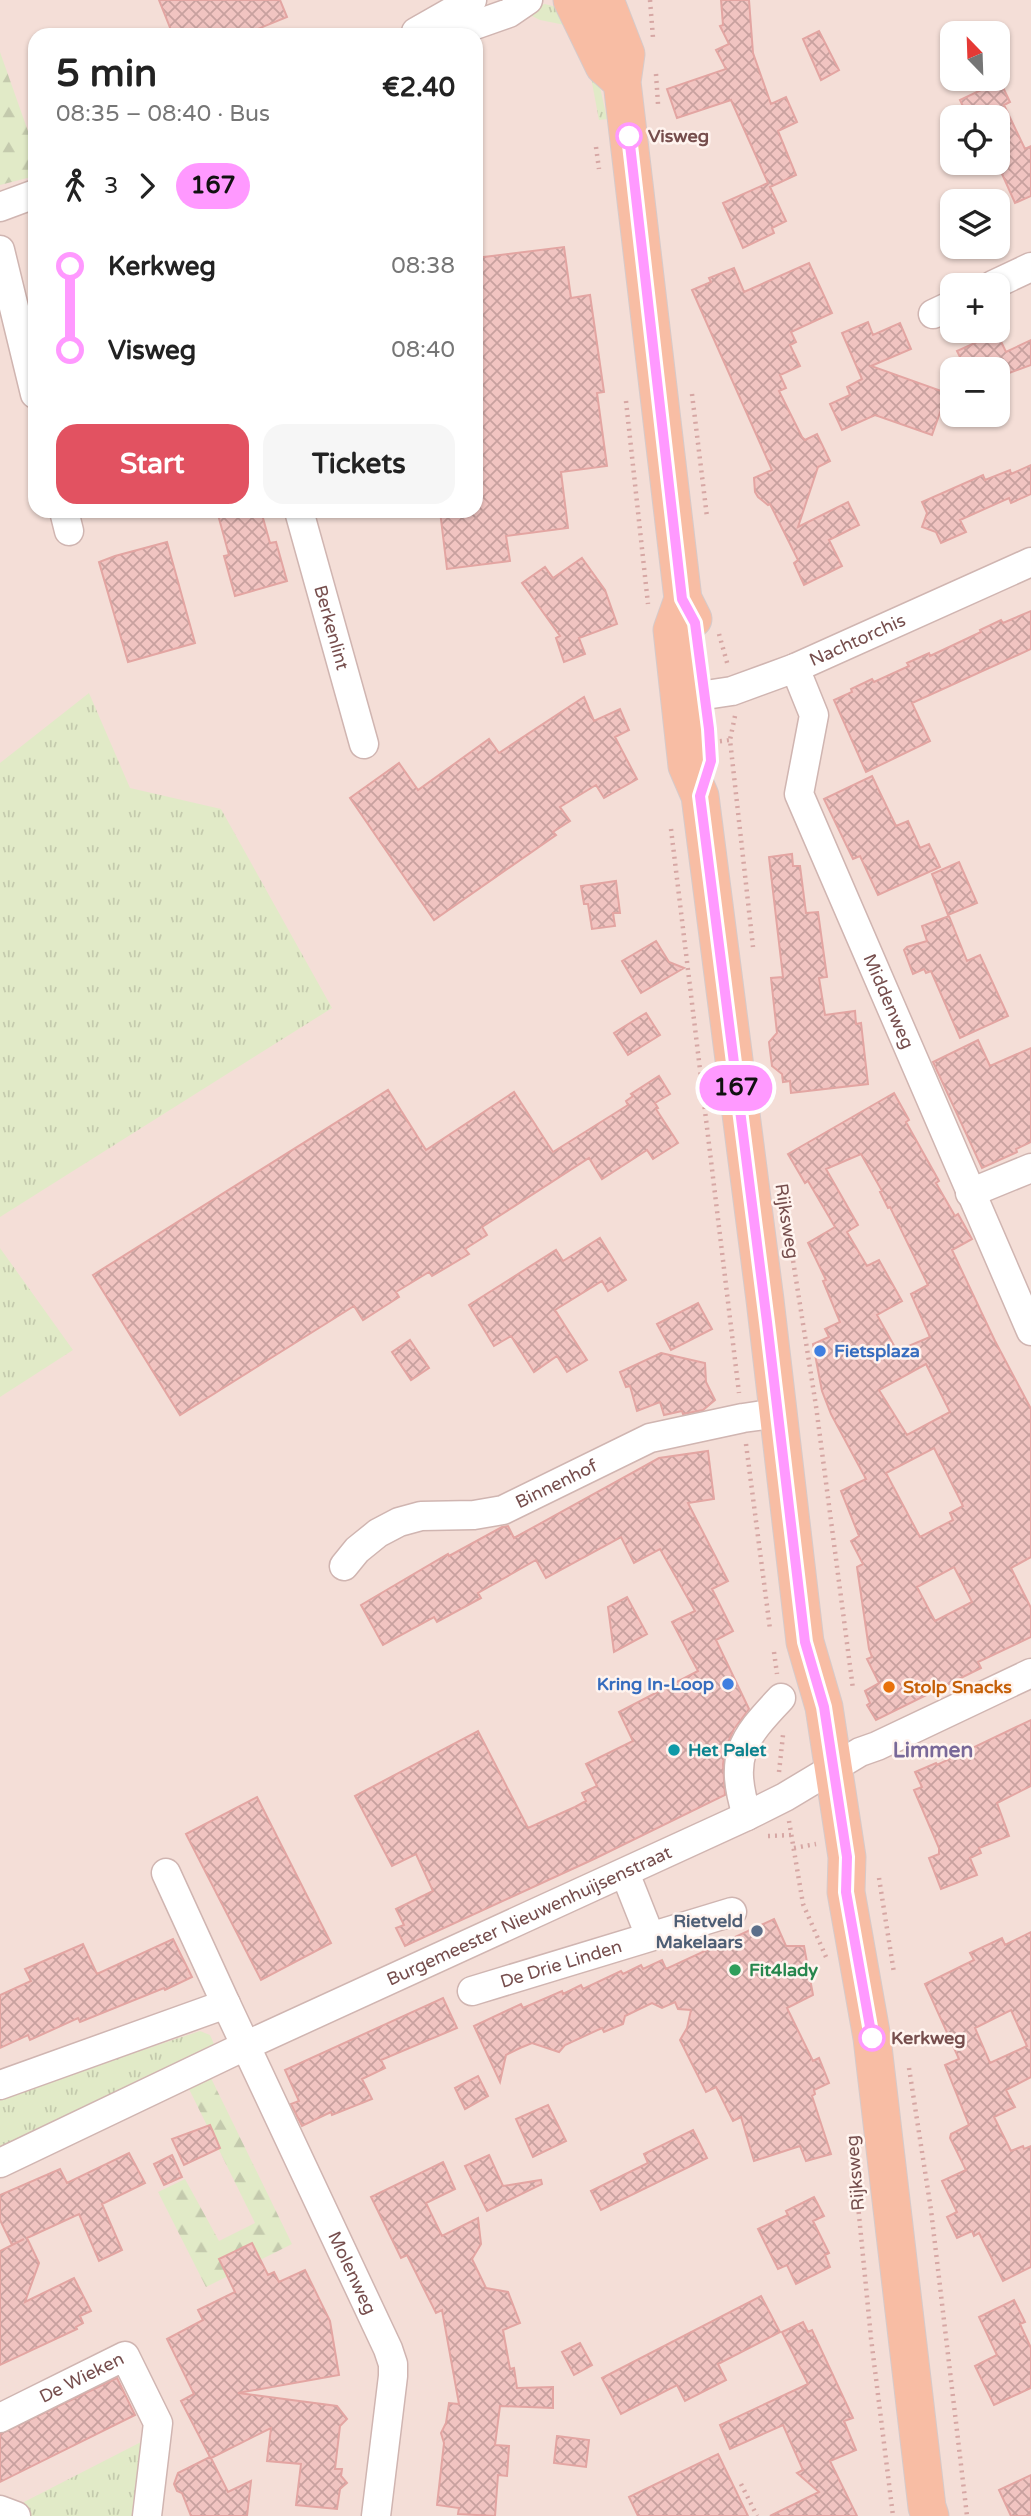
<!DOCTYPE html>
<html lang="en">
<head>
<meta charset="utf-8">
<style>
	body { margin:0; font-family:"Varela Round",sans-serif; background:#f6f6f6; color:#222; height:100vh; display:flex; flex-direction:column; font-size:26px; white-space:nowrap }
	* { box-sizing:border-box; margin:0 }
	p { font-size:23px; color:#767676 }
	.icon { flex:none; width:38px; height:38px; fill:none; stroke:currentColor; stroke-width:2; stroke-linecap:round; stroke-linejoin:round }
	.map { position:relative; flex:1; overflow:hidden }
	.drawer { position:absolute; left:28px; top:28px; width:455px; height:490px; display:flex; flex-direction:column; background:#fff; border-radius:21px; box-shadow:0 2px 5px #0004 }
	.drawer>* { flex:none }
	.badge { padding:0 14px; border-radius:23px; font-size:24px; line-height:46px }
	.needle { width:46px; rotate:337deg }
	.fabs { position:absolute; left:940px; top:21px; display:grid; gap:14px }
	.fabs a { display:grid; place-items:center; width:70px; height:70px; border-radius:14px; background:#fff; box-shadow:0 2px 5px #0004; font-size:35px }
	.map>.badge { position:absolute; translate:-50% -50%; box-shadow:0 0 0 4px #fff }
	.legs { display:flex; align-items:center; gap:10px; height:77px; padding:0 28px; font-size:23px }
	.legs p { margin-inline-start:auto }
	.summary { display:flex; align-items:center; justify-content:space-between; height:119px; padding:0 28px }
	h1 { font-size:38px; font-weight:700; line-height:52px }
	.cta { display:flex; gap:14px; margin-top:auto; padding:14px 28px }
	.cta a { flex:1; height:80px; border-radius:21px; background:#e25261; color:#fff; font-size:28px; font-weight:700; line-height:80px; text-align:center }
	.cta a+a { background:#f6f6f6; color:#222 }
	ul { padding:0 28px; list-style:none }
	li { display:flex; align-items:center; gap:24px; height:84px; font-size:26px }
	li i { display:grid; place-items:center; width:10px; height:100%; margin:0 9px; background:currentColor }
	li i::after { content:''; width:18px; height:18px; margin:-9px; border:5px solid; border-radius:50%; background:#fff }
	li p { margin-inline-start:auto }
	li:first-child i { background:linear-gradient(#0000 50%,currentColor 0) }
	li:last-child i { background:linear-gradient(currentColor 50%,#0000 0) }
	.map>svg:first-child { display:block }
	.residential { fill:#f4ded7; fill-rule:evenodd }
	.grass { fill:url(#grass-tufts) }
	.forest { fill:url(#forest-firs) }
	.building { fill:url(#building-cross-hatch); stroke:#e3a5a2; stroke-width:2; fill-rule:evenodd }
	.lines { fill:none; stroke-linecap:round; stroke-linejoin:round }
	.minor-casing { stroke:#d0b5b1; stroke-width:31 }
	.major-casing { stroke:#d6caca; stroke-width:39 }
	.path { stroke:#d6a7a4; stroke-width:4.5; stroke-dasharray:2 5; stroke-linecap:butt }
	.minor { stroke:#fff; stroke-width:28 }
	.major { stroke:#f8bda4; stroke-width:37 }
	.line-1-casing { stroke:#fff; stroke-width:16 }
	.line-1 { stroke:#f9f; stroke-width:10 }
	.stop-1-dot { fill:#fff; stroke:#f9f; stroke-width:3.5 }
	.shop-dot { fill:#3f7fe0; stroke:#fff4ef; stroke-width:2.5 }
	.food-dot { fill:#e8710a; stroke:#fff4ef; stroke-width:2.5 }
	.culture-dot { fill:#0f9aa8; stroke:#fff4ef; stroke-width:2.5 }
	.service-dot { fill:#5c6f8a; stroke:#fff4ef; stroke-width:2.5 }
	.leisure-dot { fill:#2e9e5b; stroke:#fff4ef; stroke-width:2.5 }
	.labels { text-anchor:middle; stroke-width:5; stroke-linejoin:round; paint-order:stroke }
	.stop-label { font-size:18px; font-weight:bold; fill:#764e4d; stroke:#fff4ef; text-anchor:start }
	.street-label { font-size:18px; fill:#764e4d; stroke:#fff4ef }
	.shop-label { font-size:18px; font-weight:bold; fill:#366cbe; stroke:#fff4ef; text-anchor:start }
	.food-label { font-size:18px; font-weight:bold; fill:#c56008; stroke:#fff4ef; text-anchor:start }
	.culture-label { font-size:18px; font-weight:bold; fill:#0d838f; stroke:#fff4ef; text-anchor:start }
	.service-label { font-size:18px; font-weight:bold; fill:#4e5e75; stroke:#fff4ef; text-anchor:end }
	.leisure-label { font-size:18px; font-weight:bold; fill:#27864d; stroke:#fff4ef; text-anchor:start }
	.quarter-label { font-size:21px; font-weight:bold; fill:#796999; stroke:#fff4ef }
</style>
</head>
<body>
<div class="map">
<svg width="1031" height="2516" viewBox="0 0 1031 2516">
	<defs>
		<pattern id="grass-tufts" width="24" height="20" patternUnits="userSpaceOnUse" patternTransform="scale(1.75)"><rect width="24" height="20" fill="#e1eac7"/><path d="M3 7l-1-3M5 7V3M7 7l1-3M15 17l-1-3M17 17v-4M19 17l1-3" fill="none" stroke="#c4caad"/></pattern>
		<pattern id="forest-firs" width="22" height="20" patternUnits="userSpaceOnUse" patternTransform="scale(1.75)"><rect width="22" height="20" fill="#e1eac7"/><path d="M5 1l3.5 6h-7zM16 11l3.5 6h-7z" fill="#c4caad"/></pattern>
		<pattern id="building-cross-hatch" width="8" height="8" patternUnits="userSpaceOnUse" patternTransform="scale(1.75)"><rect width="8" height="8" fill="#f1c4c1"/><path d="M0 0l8 8M0 8l8-8" fill="none" stroke="#c8a19f"/></pattern>
	</defs>
	<rect width="100%" height="100%" fill="#fceee9"/>
	<path class="residential" d="M0,0H1031V2516H0ZM952,33H998V79H952ZM35,35H476V511H35ZM952,117H998V163H952ZM952,201H998V247H952ZM952,285H998V331H952ZM952,369H998V415H952Z"/>
	<path class="grass" d="M545,4L556,7L565,25L540,20L526,13L536,6Z
		M590,72L598,78L607,119L599,120Z
		M89,693L130,788L221,809L332,1008L0,1217V763Z
		M0,1248L73,1350L0,1397Z
		M200,2031L210,2035L214,2044L0,2148V2097Z
		M143,2441L134,2516H31L24,2502Z"/>
	<path class="forest" d="M0,52L35,151V176L0,185Z
		M211,2078L292,2244L206,2287L158,2192L185,2179L219,2241L255,2223L189,2089Z"/>
	<path class="building" d="M159,0H280L287,17L243,35H173Z
		M721,0H749L753,53L771,104L786,97L797,122L778,131L796,175L770,187L786,221L772,228L774,233L743,248L723,203L768,183L731,100L677,118L667,89L726,69L716,50L729,44L720,26L723,25Z
		M819,31L839,70L821,80L803,39Z
		M1000,81L1010,102L1004,105L1025,149L1031,146V196L1015,203L998,165V117H968L960,100Z
		M564,247L571,298L590,295L604,392L597,393L607,466L561,472L568,528L506,536L510,561L447,569L440,511H476V258Z
		M809,263L832,313L791,332L796,342L790,345L800,366L780,375L786,388L779,391L802,437L805,440L817,434L830,461L818,467L798,527L848,502L859,525L829,540L842,566L804,585L794,563L798,560L770,504L768,505L758,497L755,492L754,478L772,470L692,290L711,282L709,278L734,268L744,292Z
		M868,322L873,335L900,323L911,349L871,366L947,393L932,435L875,415L842,430L830,404L850,395L847,387L862,379L842,333Z
		M997,333L1006,352L1031,340V365L998,377V369H966L957,351Z
		M1031,465V494L1011,503L1009,498L960,520L966,532L941,543L936,532L922,527L927,513L922,502L983,475L985,480L1010,470L1011,474Z
		M217,511H261L270,543L276,542L287,581L235,596L224,556L229,555Z
		M167,542L195,643L128,662L99,562L115,556Z
		M582,558L605,590L617,624L579,638L585,654L564,662L556,638L560,636L522,583L545,567L553,578Z
		M1031,611V649L912,703L930,741L866,772L834,700L852,692L851,689L872,679L874,682L909,666L907,663L929,653L930,656L981,632L980,630L1001,620L1003,623Z
		M584,697L594,721L620,709L629,730L615,737L637,779L604,798L596,785L560,807L570,821L553,832L556,835L434,920L350,798L399,763L418,790L489,739L499,753Z
		M872,776L896,826L908,821L920,848L929,844L940,867L878,895L860,856L853,859L824,799Z
		M792,854L793,866H800L806,913L818,912L827,977L819,978L825,1015L855,1011L856,1024L861,1023L868,1084L791,1093L790,1081L783,1082L782,1074L772,1066L769,1042L777,1033L771,978L783,977L769,857Z
		M959,862L977,903L948,915L932,874Z
		M616,881L620,913H613L615,926L592,929L588,904H584L581,886Z
		M949,916L967,961L980,955L1008,1016L960,1038L931,971L926,973L924,969L913,974L904,950L907,947L927,941L922,926Z
		M656,941L669,962L684,968L641,993L622,961Z
		M646,1013L660,1035L628,1055L614,1033Z
		M978,1040L990,1066L1031,1048V1142L1016,1149L1017,1152L982,1168L933,1062Z
		M659,1076L670,1094L655,1103L658,1108L656,1109L678,1143L653,1159L647,1150L602,1179L589,1158L482,1227L487,1235L465,1249L469,1254L432,1276L429,1272L396,1292L399,1297L363,1320L354,1306L180,1415L93,1275L388,1090L426,1150L514,1092L553,1152L628,1105L626,1101L633,1096L631,1094Z
		M894,1093L909,1120L906,1122L939,1181L936,1183L955,1216L958,1214L972,1239L952,1250L995,1341L1031,1409V1557L1011,1568L1031,1608V1637L978,1662L981,1668L876,1720L867,1705L870,1703L865,1691L879,1683L867,1659L872,1657L869,1649L857,1567L863,1564L851,1541L859,1536L841,1491L866,1479L831,1414L822,1391L813,1344L829,1337L825,1329L840,1322L823,1281L826,1280L808,1243L835,1227L808,1181L805,1183L788,1154ZM861,1154L882,1191L880,1192L888,1208L890,1207L928,1285L911,1294L930,1337L897,1351L877,1315L902,1301L879,1260L867,1266L847,1232L858,1225L826,1169ZM926,1364L950,1412L907,1435L879,1390ZM934,1448L963,1506L950,1513L953,1520L920,1537L886,1473ZM954,1567L972,1602L935,1621L917,1587Z
		M600,1238L626,1280L608,1291L602,1281L555,1310L587,1360L567,1372L557,1356L534,1372L511,1336L494,1346L469,1305L556,1250L563,1261Z
		M698,1303L712,1329L671,1350L657,1324Z
		M410,1340L429,1368L411,1380L392,1352Z
		M661,1353L705,1363L706,1382L715,1400L703,1410L683,1414L682,1411L664,1415L660,1402L637,1411L630,1386L626,1387L620,1372Z
		M708,1451L714,1499L688,1503L728,1581L712,1589L733,1631L716,1640L749,1709L734,1729L726,1747L723,1764L725,1795L594,1859L405,1946L396,1928L404,1925L396,1909L433,1891L416,1854L392,1866L355,1796L478,1731L528,1828L575,1807L586,1801L582,1793L597,1786L586,1764L633,1741L619,1712L698,1671L672,1622L695,1611L660,1549L634,1563L621,1537L546,1578L536,1560L478,1593L481,1598L437,1622L434,1617L383,1645L361,1605L448,1554L449,1556L502,1527L508,1526L514,1538L659,1458Z
		M627,1597L647,1634L614,1652L608,1607Z
		M1031,1720V1786L997,1803L1009,1836L979,1848L981,1853L970,1858L977,1875L941,1889L929,1858L939,1854V1848L914,1790L922,1787L915,1772L936,1763L937,1765Z
		M257,1797L331,1943L261,1980L186,1834Z
		M774,1919L786,1946H804L813,1995L787,2008L813,2061L819,2058L829,2083L814,2090L815,2094L812,2096L831,2154L806,2161L800,2146L754,2161L741,2117L733,2121L716,2087L706,2092L680,2040L687,2028L691,2010L678,2009L675,2002L662,2008L652,2003L625,2016L623,2024L604,2032L602,2028L565,2045L559,2052L532,2043L520,2048L506,2055L500,2082L474,2026L521,2004L523,2008L562,1991L563,1994L581,1985L583,1989L621,1971L623,1974L641,1965L643,1969L662,1960L666,1969Z
		M1031,1932V2077L1006,2090L1015,2107L994,2117L1011,2151L1023,2146L1024,2149L1031,2146V2267L1003,2281L979,2233L974,2236L972,2231L957,2238L947,2217L957,2212L942,2181L966,2170L950,2138L951,2134L969,2125L945,2065L959,2059L925,1984L974,1960L970,1953L1002,1938L1005,1945ZM1011,2010L1027,2046L990,2063L975,2028Z
		M173,1939L192,1977L165,1990L164,1988L80,2022L78,2018L30,2040L28,2035L0,2048V1995L31,1981L25,1969L83,1944L97,1974Z
		M443,1998L457,2028L381,2060L385,2068L362,2079L372,2099L332,2115L331,2112L302,2126L291,2104L299,2101L285,2070Z
		M478,2076L488,2096L465,2109L455,2088Z
		M548,2105L566,2141L533,2157L516,2119Z
		M210,2125L220,2148L184,2165L172,2139Z
		M693,2130L707,2158L601,2210L591,2191L648,2163L644,2154Z
		M129,2153L145,2183L102,2204L122,2250L99,2261L79,2214L27,2238L39,2263L25,2302L74,2278L91,2311L80,2316L83,2323L76,2327L77,2329L0,2365V2251L24,2239L12,2245L0,2220V2195L60,2169L67,2183Z
		M172,2155L182,2177L164,2185L154,2164Z
		M489,2155L503,2186L541,2180L542,2184L487,2211L465,2166Z
		M443,2162L455,2189L426,2203L442,2236L478,2218L481,2244L472,2259L486,2288L508,2292L520,2323L503,2330L510,2369L514,2368L517,2388L553,2387V2408L500,2406L495,2445L509,2446L507,2476L498,2475L495,2516L458,2514L459,2508L437,2505L444,2443L441,2433L446,2423L449,2403L459,2404L442,2310L436,2313L407,2255L401,2258L371,2197Z
		M814,2197L824,2216L813,2221L829,2253L825,2255L830,2267L796,2284L787,2265L778,2269L758,2229L788,2215L786,2211Z
		M252,2243L268,2275L274,2272L279,2282L305,2270L330,2321L339,2375L238,2393L337,2406L347,2419L340,2426L335,2469H342L341,2476L347,2483L340,2489L337,2509L296,2505L301,2464L267,2461L271,2428L211,2458L228,2492L251,2481L247,2516H191L182,2493L177,2491L174,2484L178,2473L210,2457L181,2401L194,2394L167,2339L203,2320L198,2310L235,2292L219,2259Z
		M761,2296L780,2332L718,2364L726,2380L685,2401L677,2385L621,2414L602,2378Z
		M1014,2300L1025,2322L1020,2324L1031,2348V2388L994,2405L975,2366L997,2355L979,2317Z
		M803,2322L808,2332L812,2330L853,2418L844,2421L856,2450L830,2461L857,2516H770L819,2492L797,2473L803,2470L783,2425L730,2449L720,2425L808,2384L782,2332Z
		M580,2343L592,2365L574,2375L562,2352Z
		M117,2378L135,2415L0,2482V2434Z
		M557,2436L589,2440L586,2467L554,2463Z
		M718,2454L748,2516H638L629,2497Z
		M1031,2475V2516H1011L999,2490Z"/>
	<g class="lines">
		<defs>
			<g id="minor">
				<path d="M422,29L455,32L509,13L528,0"/>
				<path d="M416,32L472,0"/>
				<path d="M0,207L35,194"/>
				<path d="M0,250L35,394"/>
				<path d="M993,285L1031,267"/>
				<path d="M933,314L952,305"/>
				<path d="M64,511L69,531"/>
				<path id="s1" d="M299,511L364,744"/>
				<path id="s2" d="M795,668L814,715L799,794L1031,1331"/>
				<path id="s3" d="M679,699L732,691L795,668L1031,562"/>
				<path d="M970,1193L1031,1168"/>
				<path id="s4" d="M344,1566L357,1550L378,1533L399,1522L421,1516L474,1515L503,1510L650,1438L743,1418L778,1413"/>
				<path d="M747,1816C729,1757 741,1740 781,1698"/>
				<path d="M166,1873L226,2004"/>
				<path d="M625,1873L650,1936"/>
				<path id="s5" d="M472,1991L732,1912"/>
				<path id="s6" d="M0,2085L226,2004L388,2349L393,2364V2376L376,2516"/>
				<path id="s7" d="M0,2163L245,2046L747,1816L785,1797L860,1752L877,1746L1031,1673"/>
				<path id="s8" d="M0,2418L125,2356L158,2423L147,2516"/>
				<path d="M0,2510L16,2516"/>
			</g>
			<path id="major" d="M572,0L604,66L622,82
				M605,0L626,54L622,82L683,599L693,619
				M683,599L672,630L687,766L700,796L765,1300L805,1642L824,1707L847,1857L846,1892L872,2038L927,2507L930,2516"/>
		</defs>
		<use href="#minor" class="minor-casing"/>
		<use href="#major" class="major-casing"/>
		<path class="path" d="M650,0L653,38
			M656,74L658,104
			M596,147L599,169
			M692,394L707,517
			M626,401L648,604
			M719,634L728,666
			M735,716L730,740L753,947
			M713,742L730,740
			M671,829L739,1393
			M792,1254L816,1406L853,1689
			M746,1444L770,1629
			M774,1652L777,1674
			M779,1772L783,1735
			M789,1821L803,1904L826,1957
			M768,1836L792,1835
			M794,1848L816,1844
			M879,1878L894,1973
			M909,2068L931,2210L967,2516
			M858,2205L871,2338L893,2516
			M741,2484L757,2516"/>
		<use href="#minor" class="minor"/>
		<use href="#major" class="major"/>
	</g>
	<g class="lines">
		<defs>
			<path id="line-1" d="M629,136L682,599L695,623L709,729L711,761L700,796L767,1322L805,1642L824,1707L847,1857L846,1892L872,2038"/>
		</defs>
		<use href="#line-1" class="line-1-casing"/>
		<use href="#line-1" class="line-1"/>
	</g>
	<g class="stop-1-dot">
		<circle cx="629" cy="136" r="12"/>
		<circle cx="872" cy="2038" r="12"/>
	</g>
	<g class="shop-dot">
		<circle cx="820" cy="1351" r="7"/>
		<circle cx="728" cy="1684" r="7"/>
	</g>
	<circle class="food-dot" cx="889" cy="1687" r="7"/>
	<circle class="culture-dot" cx="674" cy="1750" r="7"/>
	<circle class="service-dot" cx="757" cy="1931" r="7"/>
	<circle class="leisure-dot" cx="735" cy="1970" r="7"/>
	<g class="labels">
		<g class="stop-label">
			<text x="648" y="142">Visweg</text>
			<text x="891" y="2044">Kerkweg</text>
		</g>
		<g class="street-label">
			<text dy="6" stroke="none"><textPath href="#s1" startOffset="121">Berkenlint</textPath></text>
			<text dy="6" stroke="none"><textPath href="#s3" startOffset="189">Nachtorchis</textPath></text>
			<text dy="6" stroke="none"><textPath href="#s2" startOffset="357">Middenweg</textPath></text>
			<text transform="translate(787 1221) rotate(81)" y="6">Rijksweg</text>
			<text dy="6" stroke="none"><textPath href="#s4" startOffset="236">Binnenhof</textPath></text>
			<text dy="6" stroke="none"><textPath href="#s7" startOffset="584">Burgemeester Nieuwenhuijsenstraat</textPath></text>
			<text dy="6" stroke="none"><textPath href="#s5" startOffset="93">De Drie Linden</textPath></text>
			<text transform="translate(855 2173) rotate(-95)" y="6">Rijksweg</text>
			<text dy="6" stroke="none"><textPath href="#s6" startOffset="537">Molenweg</textPath></text>
			<text dy="6" stroke="none"><textPath href="#s8" startOffset="91">De Wieken</textPath></text>
		</g>
		<g class="shop-label">
			<text x="834" y="1357">Fietsplaza</text>
			<text x="714" y="1690" text-anchor="end">Kring In-Loop</text>
		</g>
		<g class="food-label">
			<text x="903" y="1693">Stolp Snacks</text>
		</g>
		<g class="culture-label">
			<text x="688" y="1756">Het Palet</text>
		</g>
		<g class="service-label">
			<text x="743" y="1927">Rietveld<tspan x="743" dy="21">Makelaars</tspan></text>
		</g>
		<g class="leisure-label">
			<text x="749" y="1976">Fit4lady</text>
		</g>
		<g class="quarter-label">
			<text x="933" y="1757">Limmen</text>
		</g>
	</g>
</svg>
<div class="fabs">
<a><svg class="needle" viewBox="-14 -14 28 28"><path d="M0-13l5 13h-10z" fill="#e53935"/><path d="M0 13l5-13h-10z" fill="#767676"/></svg></a>
<a><svg class="icon" aria-label="locate" viewBox="0 0 24 24"><circle cx="12" cy="12" r="6"/><path d="M12 2v4M12 18v4M2 12h4M18 12h4"/></svg></a>
<a><svg class="icon" aria-label="layers" viewBox="0 0 24 24"><path d="M12 4l9 5-9 5-9-5zM3 14l9 5 9-5"/></svg></a>
<a>+</a>
<a>−</a>
</div>
<b class="badge" style="left:736px;top:1088px;background:#f9f;color:#111">167</b>
<section class="drawer">
<div class="summary"><div><h1>5 min</h1><p>08:35 – 08:40 · Bus</p></div><b>€2.40</b></div>
<div class="legs"><svg class="icon" aria-label="walk" viewBox="0 0 24 24"><circle cx="13" cy="4" r="2"/><path d="M13 8l-2 6 4 7M11 14l-3 7M7 12l3-4h3l4 4"/></svg>3<svg class="icon" aria-label="forward" viewBox="0 0 24 24"><path d="M9 5l7 7-7 7"/></svg><b class="badge" style="background:#f9f;color:#111">167</b></div>
<ul>
<li><i style="color:#f9f"></i><b>Kerkweg</b><p>08:38</p></li>
<li><i style="color:#f9f"></i><b>Visweg</b><p>08:40</p></li>
</ul>
<div class="cta"><a>Start</a><a>Tickets</a></div>
</section>
</div>
</body>
</html>
